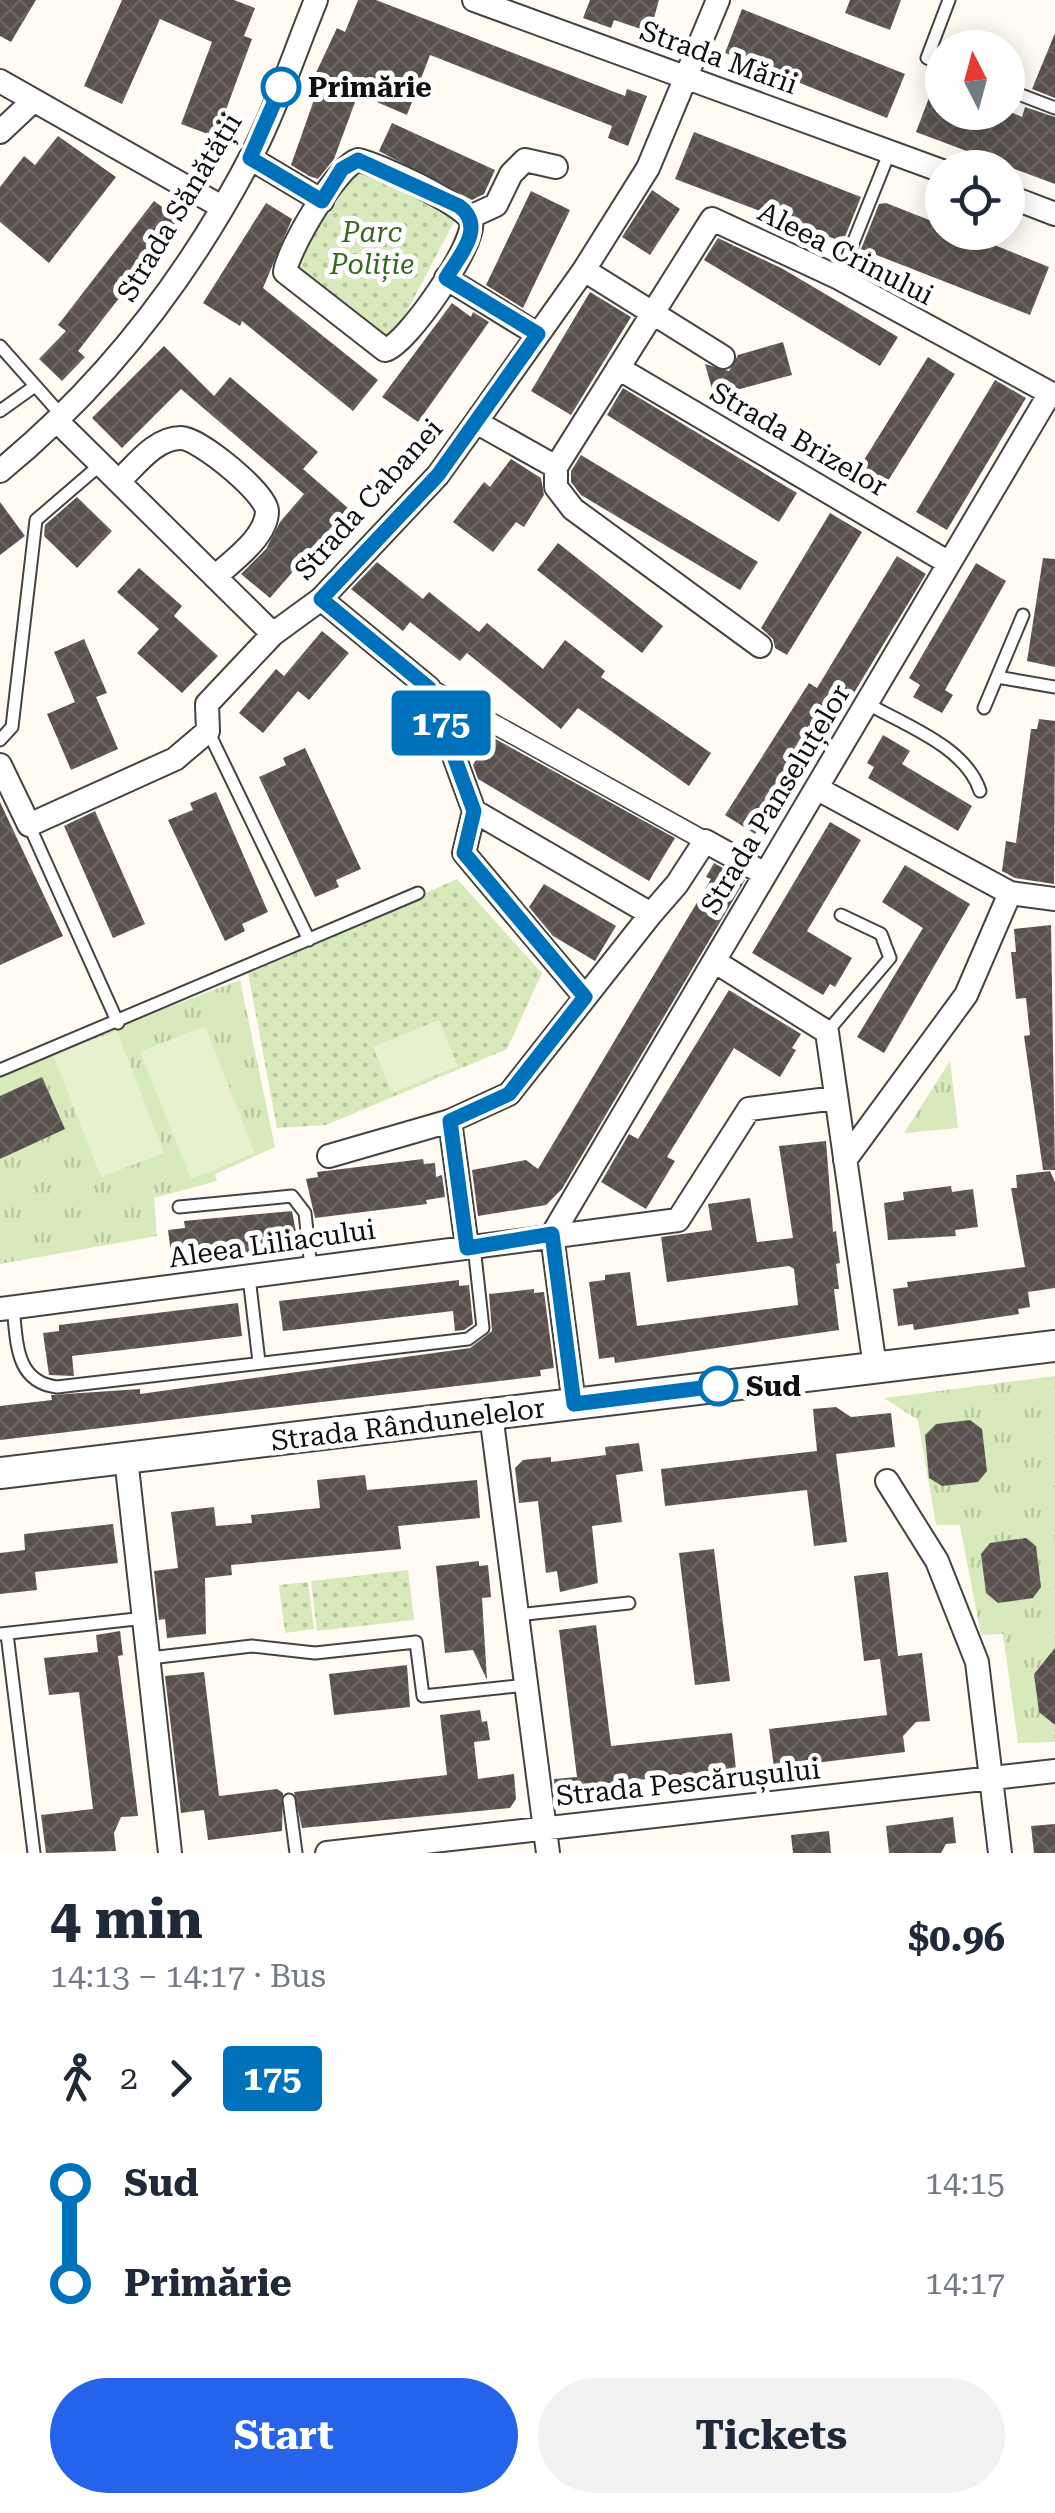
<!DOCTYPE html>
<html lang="en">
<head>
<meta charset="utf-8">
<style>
	body { margin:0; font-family:"Roboto Serif",serif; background:#f2f2f3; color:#1f2937; height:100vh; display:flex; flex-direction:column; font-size:38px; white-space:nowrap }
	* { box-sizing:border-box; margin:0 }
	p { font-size:32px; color:#747a83 }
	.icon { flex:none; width:55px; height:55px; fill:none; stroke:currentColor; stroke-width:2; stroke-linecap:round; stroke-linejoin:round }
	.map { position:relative; height:1853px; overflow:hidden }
	.drawer { display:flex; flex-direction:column; background:#fff; flex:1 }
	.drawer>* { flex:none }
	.badge { padding:0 20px; border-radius:8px; font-size:35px; line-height:65px }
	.needle { width:65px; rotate:354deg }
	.tools { position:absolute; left:925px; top:30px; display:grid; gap:20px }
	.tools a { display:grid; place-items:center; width:100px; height:100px; border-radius:50%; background:#fff; box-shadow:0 5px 25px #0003; font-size:50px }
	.map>.badge { position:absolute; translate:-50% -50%; box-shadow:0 0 0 5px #fff }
	.legs { display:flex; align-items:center; gap:15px; height:110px; padding:0 50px; font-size:32px }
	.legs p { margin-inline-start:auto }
	.summary { display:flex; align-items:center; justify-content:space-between; height:170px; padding:0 50px }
	h1 { font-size:55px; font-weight:700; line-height:75px }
	.button { display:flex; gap:20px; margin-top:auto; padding:20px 50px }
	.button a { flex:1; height:115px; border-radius:60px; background:#2563eb; color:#fff; font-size:40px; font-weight:700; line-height:115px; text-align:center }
	.button a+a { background:#f2f2f3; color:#1f2937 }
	ul { padding:0 50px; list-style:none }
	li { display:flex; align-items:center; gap:35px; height:100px; font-size:38px }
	li i { display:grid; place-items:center; width:15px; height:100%; margin:0 12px; background:currentColor }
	li i::after { content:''; width:25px; height:25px; margin:-12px; border:8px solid; border-radius:50%; background:#fff }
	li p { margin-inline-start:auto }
	li:first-child i { background:linear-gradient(#0000 50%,currentColor 0) }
	li:last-child i { background:linear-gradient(currentColor 50%,#0000 0) }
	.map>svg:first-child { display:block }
	.grass { fill:url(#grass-tufts) }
	.park { fill:url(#park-dots) }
	.pitch { fill:#e8f1ce }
	.building { fill:url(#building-cross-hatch) }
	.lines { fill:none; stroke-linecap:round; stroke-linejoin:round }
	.service-casing { stroke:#434343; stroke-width:15 }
	.pedestrian-casing { stroke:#434343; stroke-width:21 }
	.minor-casing { stroke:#434343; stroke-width:26 }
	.tertiary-casing { stroke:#434343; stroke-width:34 }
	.service { stroke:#fff; stroke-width:11 }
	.pedestrian { stroke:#fff; stroke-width:18 }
	.minor { stroke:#fff; stroke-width:22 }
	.tertiary { stroke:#fff; stroke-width:30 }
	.line-1-casing { stroke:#fff; stroke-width:22 }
	.line-1 { stroke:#0072bc; stroke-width:15 }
	.stop-1-dot { fill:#fff; stroke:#0072bc; stroke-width:5 }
	.labels { text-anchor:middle; stroke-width:10; stroke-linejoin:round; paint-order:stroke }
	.street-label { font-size:28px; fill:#101010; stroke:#fff }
	.stop-label { font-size:28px; font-weight:bold; fill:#101010; stroke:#fff; text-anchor:start }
	.park-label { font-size:28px; font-style:italic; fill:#356720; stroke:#fff }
</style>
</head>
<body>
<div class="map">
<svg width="1055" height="1853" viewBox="0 0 1055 1853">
	<defs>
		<pattern id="grass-tufts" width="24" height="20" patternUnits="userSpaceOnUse" patternTransform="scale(2.5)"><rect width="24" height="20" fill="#d8e9bc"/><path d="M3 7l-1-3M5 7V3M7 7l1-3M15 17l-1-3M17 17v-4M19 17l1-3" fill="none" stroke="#b8c7a1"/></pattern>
		<pattern id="park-dots" width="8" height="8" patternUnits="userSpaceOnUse" patternTransform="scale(2.5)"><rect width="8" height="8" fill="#d8e9bc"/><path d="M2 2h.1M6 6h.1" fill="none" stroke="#b8c7a1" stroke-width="1.8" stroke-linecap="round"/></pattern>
		<pattern id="building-cross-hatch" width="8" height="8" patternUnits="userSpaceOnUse" patternTransform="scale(2.5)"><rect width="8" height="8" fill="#58504c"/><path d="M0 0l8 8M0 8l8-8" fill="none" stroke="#6b6561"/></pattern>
	</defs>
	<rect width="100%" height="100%" fill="#fffbf3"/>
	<path class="grass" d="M240,980L275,1147L215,1174L217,1181L154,1198L157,1236L0,1264V1071Z
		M950,1061L958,1128L904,1133Z
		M1055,1376V1742L1018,1743L1003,1634L981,1635L960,1525H936L918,1420L884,1398Z"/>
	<path class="park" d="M360,166L456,218L396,332L381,336L294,264L347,171Z
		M457,879L542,973L507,1049L326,1125L277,1128L248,973Z
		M408,1570L414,1620L317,1631L311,1581Z
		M308,1582L314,1629L285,1633L279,1585Z"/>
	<path class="pitch" d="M439,1020L458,1066L392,1093L373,1047Z
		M205,1026L255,1153L191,1179L140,1052Z
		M117,1031L164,1153L101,1177L53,1055Z"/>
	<path class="building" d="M0,0H36L11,42L0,36Z
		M122,0H234L255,8L244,36L252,39L216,137L181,124L212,42L160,19L122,104L84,86Z
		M358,0H376L625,96L627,89L647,96L628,146L608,138L612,126L430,55L407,115L358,94L334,159L318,179L309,176L291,165L321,80L314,77L337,28L345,32Z
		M590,0H659L650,32L614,20L611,28L583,18Z
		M850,0H901L890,30L845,13Z
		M742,9L905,74L887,118L725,53Z
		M1055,33V98L1032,89Z
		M938,74H942V112H1011L1022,117L1025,107L1055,117V184L916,132Z
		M392,123L495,170L484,194L472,200L379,151Z
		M694,132L861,197L843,242L675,179Z
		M58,136L116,177L49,263L0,222V187L24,156L35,165Z
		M652,190L680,209L650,255L622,237Z
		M531,191L570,210L523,308L486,285Z
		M154,201L180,220L78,351L85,357L62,381L39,359L66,331L58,325Z
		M266,203L292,219L263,288L378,380L353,411L242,321L240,326L203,303Z
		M886,203L942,225V232H962L1049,267L1030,315L861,249L879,204Z
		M718,238L783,269L898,337L880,366L704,260Z
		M590,292L631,317L571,415L531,391Z
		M452,303L471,317L473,312L489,322L418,422L382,397Z
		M783,342L792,375L714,396L705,364L729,371L738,355Z
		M164,346L214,396L230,377L318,452L303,469L348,508L270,598L241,574L266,549L280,522L304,494L181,389L122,448L92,418Z
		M928,357L955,374L881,492L854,476Z
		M995,380L1026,398L947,530L916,512Z
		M623,388L797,493L779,522L607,415Z
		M581,455L758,562L740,590L581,495L571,482V471Z
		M511,459L541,478L544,495L524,527L516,522L493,552L453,522L484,482L490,487Z
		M77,497L112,531L77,568L44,536L45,525Z
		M0,502L25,536L0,555Z
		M830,513L862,532L787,655L775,648L773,639L761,628Z
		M558,543L663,626L642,653L537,570Z
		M897,556L926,574L846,706L839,702L755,834L725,815L809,683L817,688Z
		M1043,558L1055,559V667L1027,661Z
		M377,562L423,599L429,592L479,632L487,623L543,669L565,640L605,671L601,677L711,753L689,786L578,708L561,729L467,653L460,661L410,622L403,631L351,589Z
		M976,563L1006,581L945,690L953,695L942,713L913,697L920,685L909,678Z
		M139,568L182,606L174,616L218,656L182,693L137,653L159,629L117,592Z
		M322,631L349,653L309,700L298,691L263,733L239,713L276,669L284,676Z
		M84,639L107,693L96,697L118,749L71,770L47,714L75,702L54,652Z
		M1039,719L1055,721L1054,884L1015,878L1002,871L1006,841L1016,843L1031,729H1037Z
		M883,735L910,751L902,764L972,806L958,831L868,778L874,767L867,763Z
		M490,736L675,838L649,881L478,779L473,765Z
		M305,748L361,869L336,880L339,887L315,897L259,777L286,765L283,758Z
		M216,792L268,912L242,924L245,931L225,941L168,820L193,810L190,803Z
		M0,802L63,936L0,965Z
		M95,811L145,924L113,938L64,826Z
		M830,822L861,840L807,931L852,958L835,987L830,984L823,995L752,953Z
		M714,863L745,880L562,1189L546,1205L478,1216L472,1170L526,1160L538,1169L711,879L706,877Z
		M905,865L970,904L884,1053L857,1037L923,928L882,902Z
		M544,884L616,926L595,961L553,936L529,907Z
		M1051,925L1055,1170H1043L1024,1036L1030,1035L1026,998L1016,999L1011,952H1016L1014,929Z
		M729,990L801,1034L792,1048L796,1050L780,1077L734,1048L667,1157L675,1161L646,1209L601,1182L629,1134L638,1139Z
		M42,1077L65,1129L0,1159V1096Z
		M826,1141L833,1232L836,1231L840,1263L836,1264L839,1289H834L839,1330L615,1363L614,1357L599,1359L589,1282L605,1280V1275L630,1272L637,1326L798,1305L794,1269L789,1266L667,1282L661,1237L712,1230L708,1204L750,1198L757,1242L793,1238L779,1146Z
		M423,1159L424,1164L435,1163L436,1177L442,1175L445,1197L426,1200L427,1204L315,1218L306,1179L318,1177L317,1172Z
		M1050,1171L1055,1182V1288L1028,1292L1030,1307L1018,1309L1019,1314L914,1330L913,1324L898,1326L893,1289L908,1287L907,1282L1025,1267L1011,1188H1017L1016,1175Z
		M951,1186L952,1192L973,1189L978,1227L955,1230L956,1236L888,1240L884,1203L904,1200L903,1192Z
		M292,1211L300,1253L173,1268L168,1230L185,1228L184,1221Z
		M459,1280V1286L469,1285L473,1324L464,1330L455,1331L453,1311L283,1331L279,1301Z
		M534,1289V1293L544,1292L554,1368L540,1370L541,1376L0,1440V1406L52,1400L51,1395L140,1389V1394L470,1348L492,1331L489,1294Z
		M238,1303L242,1336L72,1356L74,1376L49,1375L43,1333L59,1331V1325Z
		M836,1407L851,1417L891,1413L895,1447L836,1454L847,1542L814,1546L807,1490L665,1506L661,1469L817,1451L813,1409Z
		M970,1420L982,1429L987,1471L978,1482L942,1486L929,1478L925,1435L936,1424Z
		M639,1443L643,1471L616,1475L622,1522L592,1526L598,1583L560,1592L557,1571L546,1573L538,1501L519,1503L515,1468L523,1460L551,1457V1462L606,1455L605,1447Z
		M365,1475L367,1490L477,1480L480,1518L398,1526L401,1549L231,1565L232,1575L205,1578L206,1634L167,1638L165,1619L159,1620L154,1571L178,1568L171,1512L214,1507L216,1526L252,1523L251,1515L320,1508L317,1480Z
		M113,1524L118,1563L35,1572L37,1590L0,1594V1553L25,1550L24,1534Z
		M1026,1538L1036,1546L1041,1587L1033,1598L998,1603L986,1593L981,1554L990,1543Z
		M714,1549L730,1681L695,1685L679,1553Z
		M479,1561V1566L488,1565L491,1597L482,1598L487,1680L473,1650L445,1653L436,1566Z
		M888,1572L898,1656L922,1653L930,1721L916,1722L903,1736L905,1752L774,1768L769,1729L887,1715L880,1659L864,1661L854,1576Z
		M596,1625L611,1746L732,1733L736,1769L584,1786L586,1797L556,1801L554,1779L577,1777L559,1630Z
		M120,1631L123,1655L118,1656L138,1816L121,1817L114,1833L116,1851L46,1853L41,1815L93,1809L79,1692L49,1695L44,1658L98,1652L96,1635Z
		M1055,1648V1725L1039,1712L1034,1674Z
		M407,1665L410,1707L334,1715L329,1674Z
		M204,1672L219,1796L277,1789L283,1793L282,1831L208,1840L204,1810L181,1813L165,1676Z
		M480,1710L482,1722L487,1721L490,1740L474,1742L478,1779L514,1774L516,1799L510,1808L302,1828L294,1792L447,1775L440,1715Z
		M953,1817L956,1843L946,1844L941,1853H889L886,1826Z
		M1055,1824V1853H1034L1031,1826Z
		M829,1831L831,1853H793L791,1835Z"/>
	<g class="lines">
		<defs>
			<path id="service" d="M942,65L927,58L949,0
				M1008,90L1055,108
				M839,278L890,151
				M0,346L63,417
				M0,411L35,386
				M997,677L1055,687
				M866,703C905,725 966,747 980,791
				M984,708L1023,615
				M208,731L309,940
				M0,740L12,727L36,520L100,465
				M29,825L118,1023
				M827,1032L890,958L881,934L841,915
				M0,1070L418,893
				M179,1207L292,1196L305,1213L311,1268
				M249,1277L259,1362
				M13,1307C17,1342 15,1382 57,1387L468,1339L483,1328L474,1246
				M517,1615L629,1603
				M0,1634L145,1618
				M7,1634L34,1853
				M150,1658L252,1646L315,1653L416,1642L423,1696L526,1685
				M289,1800L296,1853"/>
			<path id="pedestrian" d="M429,688L705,841"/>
			<path id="minor" d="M474,0L942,171
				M0,81L220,206
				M0,132L33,101
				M250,158L322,201
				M358,160C376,163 466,205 471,221C478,241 406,346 385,350L285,272C288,249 337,166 358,160Z
				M1008,196L1055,214
				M470,217L496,205L511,174L525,160L556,167
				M584,270L723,357
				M446,278L537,334
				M618,368L949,563
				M58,422L273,634
				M476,422L556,467V487L573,509L760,646
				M0,471C107,383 192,272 255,149C279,101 296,49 316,0
				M119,481C136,465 155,438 181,438C199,438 266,493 267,511C267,537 232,561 215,577
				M321,599L429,688L474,811L651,914L677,884L705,841L765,874
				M0,765L29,825L175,759L208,731L207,704L273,634L321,599L438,475L476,422L584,270L648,168L718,0
				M818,789L1010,893L1055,899
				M474,811L464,853L585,997
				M714,961L827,1032L875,1367
				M450,1121L467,1247
				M329,1156L450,1121L509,1094L651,914
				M845,1160L966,995L1010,893
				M552,1235L1050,393L839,278L712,219L556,467
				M552,1235L574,1404
				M0,1309L678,1220L749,1109L836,1098
				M491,1414L548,1853
				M126,1458L170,1853
				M887,1481L937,1561L977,1662L1000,1853
				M327,1853L1055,1771"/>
			<path id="tertiary" d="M0,1473L1055,1346"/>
		</defs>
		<use href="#service" class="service-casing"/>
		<use href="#pedestrian" class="pedestrian-casing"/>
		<use href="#minor" class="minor-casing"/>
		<use href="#tertiary" class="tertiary-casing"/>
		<use href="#service" class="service"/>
		<use href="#pedestrian" class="pedestrian"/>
		<use href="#minor" class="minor"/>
		<use href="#tertiary" class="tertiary"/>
	</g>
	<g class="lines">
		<defs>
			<path id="line-1" d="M281,87L250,158L322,201L342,169L358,160L459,206C487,227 459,256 446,278L538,334L438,475L321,599L429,688L474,811L464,853L585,997L509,1094L450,1121L467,1248L552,1234L574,1404L718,1386"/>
		</defs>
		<use href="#line-1" class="line-1-casing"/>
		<use href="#line-1" class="line-1"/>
	</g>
	<g class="stop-1-dot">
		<circle cx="281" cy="87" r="18"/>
		<circle cx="718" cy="1386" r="18"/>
	</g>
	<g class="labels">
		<g class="street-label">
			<text transform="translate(719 57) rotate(20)" y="10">Strada Mării</text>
			<text transform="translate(179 207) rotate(-59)" y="10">Strada Sănătății</text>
			<text transform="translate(846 253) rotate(27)" y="10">Aleea Crinului</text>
			<text transform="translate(799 439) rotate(30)" y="10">Strada Brizelor</text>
			<text transform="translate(368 499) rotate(-48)" y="10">Strada Cabanei</text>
			<text transform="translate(775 799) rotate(-59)" y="10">Strada Panseluțelor</text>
			<text transform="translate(272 1243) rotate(-8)" y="10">Aleea Liliacului</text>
			<text transform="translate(408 1424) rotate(-7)" y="10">Strada Rândunelelor</text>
			<text transform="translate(688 1782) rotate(-6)" y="10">Strada Pescărușului</text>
		</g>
		<g class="stop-label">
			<text x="308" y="97">Primărie</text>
			<text x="746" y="1396">Sud</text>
		</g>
		<g class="park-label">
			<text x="372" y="242">Parc<tspan x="372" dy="32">Poliție</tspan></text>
		</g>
	</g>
</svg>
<div class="tools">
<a><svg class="needle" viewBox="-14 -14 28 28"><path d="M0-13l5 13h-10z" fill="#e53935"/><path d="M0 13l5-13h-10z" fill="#747a83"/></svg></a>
<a><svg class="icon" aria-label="locate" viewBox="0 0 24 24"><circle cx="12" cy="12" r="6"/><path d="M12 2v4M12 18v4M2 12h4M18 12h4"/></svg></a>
</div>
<b class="badge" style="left:441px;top:723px;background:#0072bc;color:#fff">175</b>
</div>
<section class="drawer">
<div class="summary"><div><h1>4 min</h1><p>14:13 – 14:17 · Bus</p></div><b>$0.96</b></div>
<div class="legs"><svg class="icon" aria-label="walk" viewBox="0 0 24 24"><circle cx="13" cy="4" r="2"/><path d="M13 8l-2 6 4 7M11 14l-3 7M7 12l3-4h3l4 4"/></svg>2<svg class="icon" aria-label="forward" viewBox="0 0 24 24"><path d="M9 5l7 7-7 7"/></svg><b class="badge" style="background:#0072bc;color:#fff">175</b></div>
<ul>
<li><i style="color:#0072bc"></i><b>Sud</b><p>14:15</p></li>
<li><i style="color:#0072bc"></i><b>Primărie</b><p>14:17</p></li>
</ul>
<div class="button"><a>Start</a><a>Tickets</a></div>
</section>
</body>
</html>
